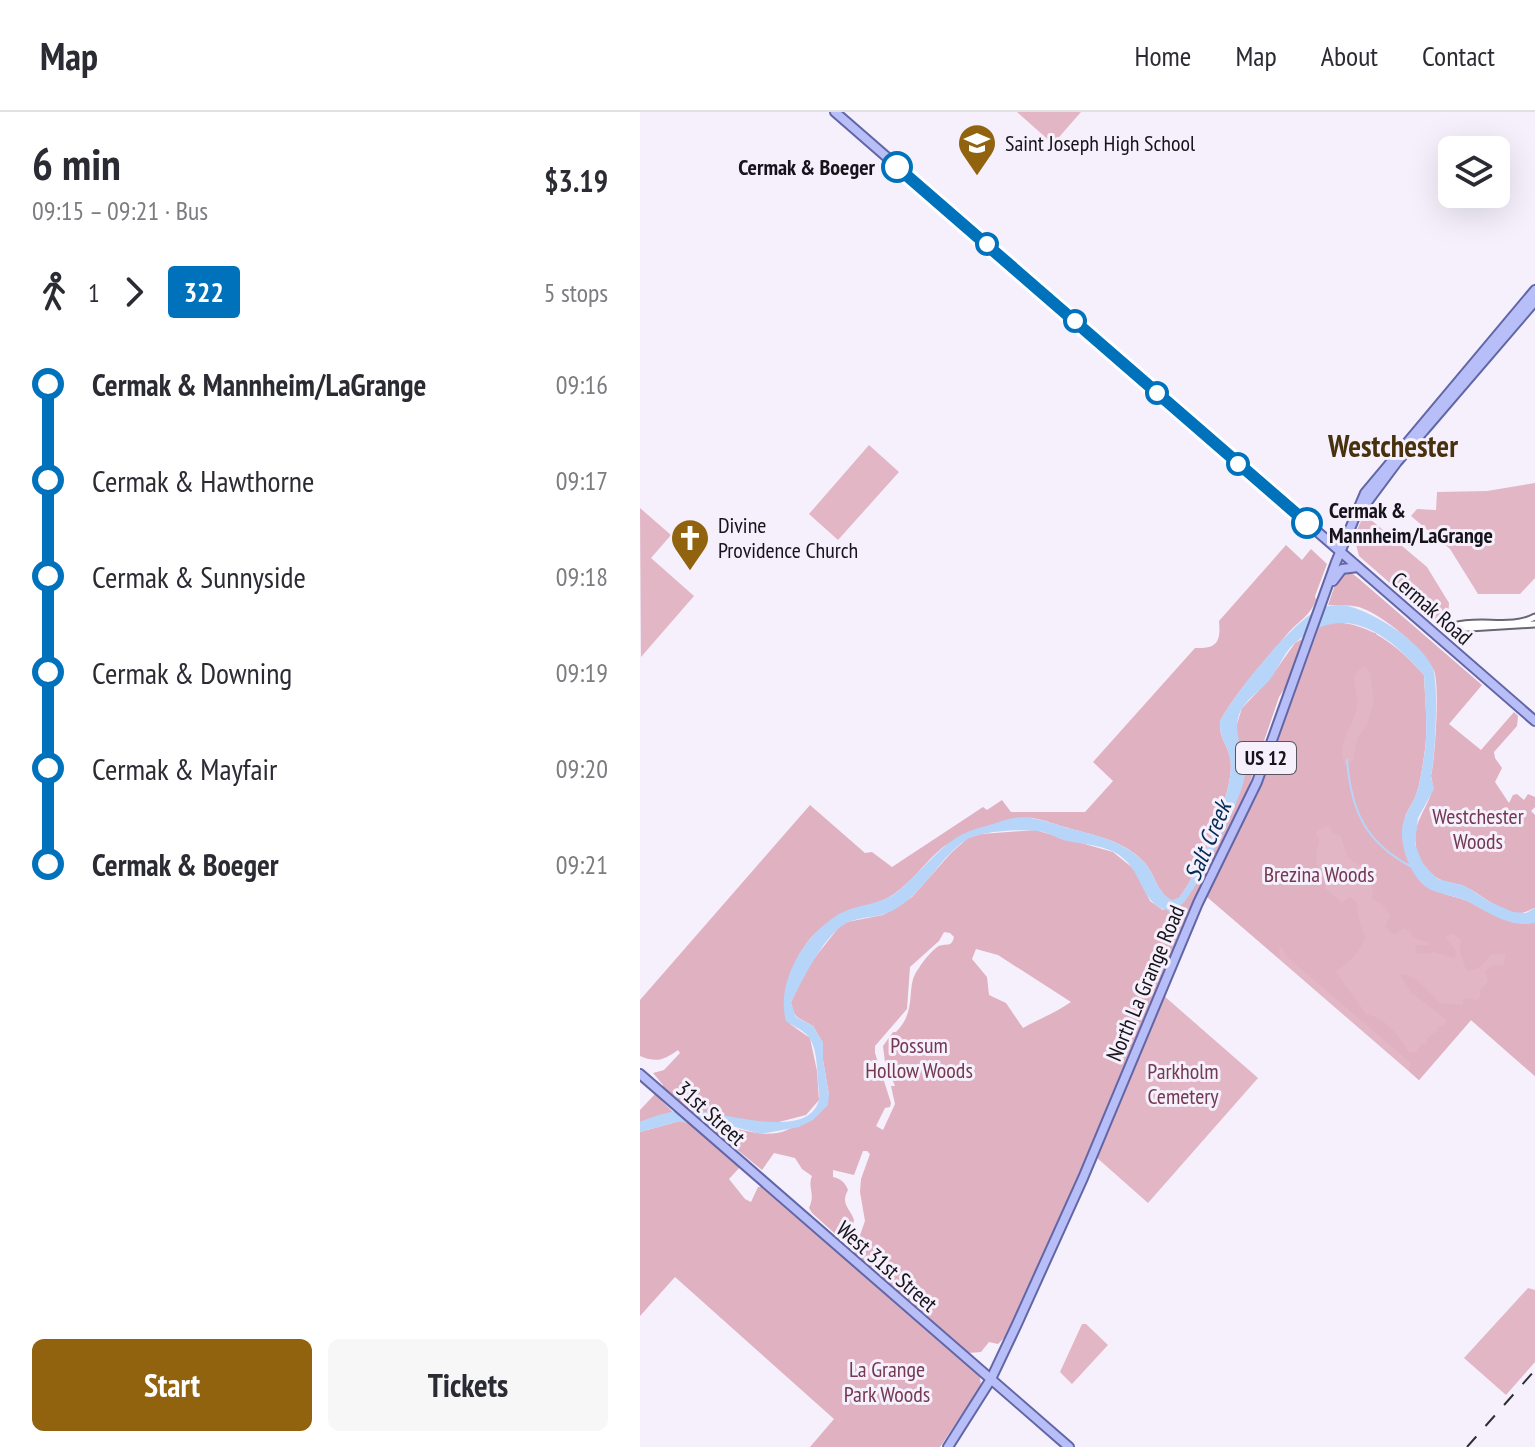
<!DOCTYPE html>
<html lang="en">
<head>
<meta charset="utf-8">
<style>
	body { margin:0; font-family:"PT Sans Narrow",sans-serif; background:#f7f7f7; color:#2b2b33; height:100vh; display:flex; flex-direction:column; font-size:30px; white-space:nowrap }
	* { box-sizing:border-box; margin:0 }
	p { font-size:26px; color:#7c7c81 }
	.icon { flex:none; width:44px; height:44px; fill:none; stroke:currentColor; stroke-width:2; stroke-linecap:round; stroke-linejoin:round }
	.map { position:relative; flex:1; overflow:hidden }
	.side { display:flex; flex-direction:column; background:#fff; width:640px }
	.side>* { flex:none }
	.badge { padding:0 16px; border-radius:6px; font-size:28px; line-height:52px }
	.tools { position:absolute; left:798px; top:24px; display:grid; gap:16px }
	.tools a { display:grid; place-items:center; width:72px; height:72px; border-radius:12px; background:#fff; box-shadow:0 8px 32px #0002; font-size:40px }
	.map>.badge { position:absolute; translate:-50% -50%; box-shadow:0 0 0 4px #fff }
	.legs { display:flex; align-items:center; gap:12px; height:88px; padding:0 32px; font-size:26px }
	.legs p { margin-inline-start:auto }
	.summary { display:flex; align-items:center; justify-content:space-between; height:136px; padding:0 32px }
	h1 { font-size:44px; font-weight:700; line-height:60px }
	.primary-button { display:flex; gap:16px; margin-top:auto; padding:16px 32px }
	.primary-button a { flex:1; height:92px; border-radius:12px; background:#91630f; color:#fff; font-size:32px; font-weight:700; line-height:92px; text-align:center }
	.primary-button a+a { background:#f7f7f7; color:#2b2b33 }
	ul { padding:0 32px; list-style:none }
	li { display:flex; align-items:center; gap:28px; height:96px; font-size:30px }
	li i { display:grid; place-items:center; width:12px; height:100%; margin:0 10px; background:currentColor }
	li i::after { content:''; width:20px; height:20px; margin:-10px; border:6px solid; border-radius:50%; background:#fff }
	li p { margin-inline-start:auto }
	li:first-child i { background:linear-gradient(#0000 50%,currentColor 0) }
	li:last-child i { background:linear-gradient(currentColor 50%,#0000 0) }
	header { display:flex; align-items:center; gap:48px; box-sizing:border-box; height:112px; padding:0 40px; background:#fff; border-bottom:2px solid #e1e1e2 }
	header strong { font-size:38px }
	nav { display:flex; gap:44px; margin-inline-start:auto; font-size:28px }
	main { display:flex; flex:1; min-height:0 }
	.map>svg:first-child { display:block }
	.green { fill:#e2b6c5 }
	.forest { fill:#e0b1c1; fill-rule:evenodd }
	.water { fill:#b7d5f8 }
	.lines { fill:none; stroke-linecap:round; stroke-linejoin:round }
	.stream { stroke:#b7d5f8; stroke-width:2 }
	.minor-casing { stroke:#6b6475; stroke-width:9 }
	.major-casing { stroke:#6166a6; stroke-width:12 }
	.minor { stroke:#fff; stroke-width:5 }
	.major { stroke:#b8bef7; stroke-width:8 }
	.rail { stroke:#312d35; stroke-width:2; stroke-dasharray:14 14; stroke-linecap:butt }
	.line-1-casing { stroke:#fff; stroke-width:18 }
	.line-1 { stroke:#0072bc; stroke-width:12 }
	.stop-1-dot { fill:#fff; stroke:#0072bc; stroke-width:4 }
	.labels { text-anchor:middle; stroke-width:6; stroke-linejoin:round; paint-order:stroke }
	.shield { fill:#f5f0fc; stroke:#59555e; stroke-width:2 }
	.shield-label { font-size:20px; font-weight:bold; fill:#16131a }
	.poi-label { font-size:22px; fill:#16131a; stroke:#f5f0fc; text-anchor:start }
	.stop-label { font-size:22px; font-weight:bold; fill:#16131a; stroke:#f5f0fc; text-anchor:end }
	.street-label { font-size:22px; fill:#16131a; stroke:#f5f0fc }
	.park-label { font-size:22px; fill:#743850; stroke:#f5f0fc }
	.water-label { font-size:24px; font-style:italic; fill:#002c55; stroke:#f5f0fc }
	.district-label { font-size:30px; font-weight:bold; fill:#48310d; stroke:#f5f0fc }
</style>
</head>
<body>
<header>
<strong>Map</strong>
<nav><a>Home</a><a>Map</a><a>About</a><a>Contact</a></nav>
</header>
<main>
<section class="side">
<div class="summary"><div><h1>6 min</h1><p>09:15 – 09:21 · Bus</p></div><b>$3.19</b></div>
<div class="legs"><svg class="icon" aria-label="walk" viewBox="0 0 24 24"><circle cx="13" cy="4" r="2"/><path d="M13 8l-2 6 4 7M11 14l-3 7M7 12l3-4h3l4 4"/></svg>1<svg class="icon" aria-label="forward" viewBox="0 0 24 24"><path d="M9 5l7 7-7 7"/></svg><b class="badge" style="background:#0072bc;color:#fff">322</b><p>5 stops</p></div>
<ul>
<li><i style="color:#0072bc"></i><b>Cermak &amp; Mannheim/LaGrange</b><p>09:16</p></li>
<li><i style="color:#0072bc"></i><span>Cermak &amp; Hawthorne</span><p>09:17</p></li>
<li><i style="color:#0072bc"></i><span>Cermak &amp; Sunnyside</span><p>09:18</p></li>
<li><i style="color:#0072bc"></i><span>Cermak &amp; Downing</span><p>09:19</p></li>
<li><i style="color:#0072bc"></i><span>Cermak &amp; Mayfair</span><p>09:20</p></li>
<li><i style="color:#0072bc"></i><b>Cermak &amp; Boeger</b><p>09:21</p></li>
</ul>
<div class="primary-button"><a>Start</a><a>Tickets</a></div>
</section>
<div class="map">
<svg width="895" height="1335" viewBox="0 0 895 1335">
	<rect width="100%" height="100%" fill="#f5f0fc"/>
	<path class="green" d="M377,0H441L413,32Z
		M229,333L259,360L198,428L169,402Z
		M895,371V466L880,482H838L810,437L771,404L777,397L796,398L797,380L847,379Z
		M0,396L31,423L11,446L54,484L1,545Z
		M724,402L787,455L809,491L807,521L719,444L714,425Z
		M680,513L736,521L765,703L784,773L875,812L895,811V964L831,908L779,968L566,784L618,682Z
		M523,883L618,966L508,1091L456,1045Z
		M888,1176L895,1178V1250L866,1283L824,1246Z
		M442,1212H446L468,1233L432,1272L420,1260Z"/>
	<path class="forest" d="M646,433L662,448L671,437L687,452L675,484L676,488C670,504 660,508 649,520C625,548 598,577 580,609C579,626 586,630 590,645C597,676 559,761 539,786L532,789C517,781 515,762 504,750C483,728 456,724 428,716C417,713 405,708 393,706C371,703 320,722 302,736C285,750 273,769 254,782C226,800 193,800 170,827C146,857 148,876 150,912L170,926L177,959L179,988L166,1003L139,1010H110L46,997L23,978V973L13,961L24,958L40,941L38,938C24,948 17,951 0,944V888L170,693L225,741L232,740L252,755L343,695L347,698L362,688L371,700H445L473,669L453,650L555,536C577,537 581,530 579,509Z
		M703,459H709L718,466L842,573L809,612L841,638L874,600L878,604L877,614L854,640L855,646L862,656L855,670L869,691L873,683L877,682L884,688L888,682L895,685V695L891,699L895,703V796C889,798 884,802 877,801C857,799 840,780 821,773C811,770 800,770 792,762C784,756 778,745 776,735C770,705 799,688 791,664C795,647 800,573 794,559C785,537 741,502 719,495C709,493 698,493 688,493L696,470Z
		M692,510C731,511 759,535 784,563C785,587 788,614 785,637C783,651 781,667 777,680C774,690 767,698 764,707C757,728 769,762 786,775C797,783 814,783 827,789C850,800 867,815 895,811V964L831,908L779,968L769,959L771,951L646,844L642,835L639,836L640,847L566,784L618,682L680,513ZM724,554L730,560L734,589L727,613L718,625L713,649L706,654C694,632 714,615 717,594C719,578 706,565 724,554ZM686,714L690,715L693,722L700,723L708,745L721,755L728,766L733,777L732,787L742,792L751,803L745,814L754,823L763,816L770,819L773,826L789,830L788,833H775L777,841L787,842L794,840L815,847L816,839L805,825L812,821L821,828L820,840L826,858C836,860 847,851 850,842H866L863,854L854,852L845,859L848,870L840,877V885L837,888L823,886V893L800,891L778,869L765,862L760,863L772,881L807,908L804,913L797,915V919L787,926V932L781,933L777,940L769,941C759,924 747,907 726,902L695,859C710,851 719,841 725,825L720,812L716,790L710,785L702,791L686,777C682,751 671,762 679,728L676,722L677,719Z
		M662,527L647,573L639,585L605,685L545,808L438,1067L365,1225L358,1232L349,1230L341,1240L328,1241L229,1157L214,1140L225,1109L220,1080L221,1067L230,1042L227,1039H223L214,1063L193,1058V1065C201,1067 205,1070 208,1078C200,1092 210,1096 214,1108L212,1117L206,1128H202L172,1101L169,1096C176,1081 167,1076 172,1064L162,1057L155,1046L134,1041L122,1058L68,1014C84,1012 96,1017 112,1020C150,1028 166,1007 189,983L183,948V931L173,914L157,905L152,898L151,890L169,853L199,815L207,810L243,803L272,785L311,741L328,726L341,722L395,718L473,740L494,757L510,789L523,798L553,777L594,697L603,643L597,628L596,615L602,596L628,569L655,531ZM304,820L310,821L314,825C311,838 304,829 296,836C290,841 283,849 279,856C264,874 279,897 256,920H253L243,934L245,950L255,974H251L255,992L243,1018L236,1014L245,996L250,995L251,991L235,941V934L267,897L270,855L299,829ZM336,837L358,843L431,890C415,901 399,907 383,916L366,891L349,883L347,865L332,847Z
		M15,982L34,1001L0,1010V998Z
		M40,1009L49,1011L100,1055L89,1067L105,1087L111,1090L118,1075H122L340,1264L341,1274L300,1335H170L194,1307L35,1165L0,1204V1020Z"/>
	<path class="water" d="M703,493C730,497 784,531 793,557C799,574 795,646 791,664L794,677L778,706L775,732L782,750L792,762L798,767L825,774L850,790L873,800L886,801L895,796V811C866,815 851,801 827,789C815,783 798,783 786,775C769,762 757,728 764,708C767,698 774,690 777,680C781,667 783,651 785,638C788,614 785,587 784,563C748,522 705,488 655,531C645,539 639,555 631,566C622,578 604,588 599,603C592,624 607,641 605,662C604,683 559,773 545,789C541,794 535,796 530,799C498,793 505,756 474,740C460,733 442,732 427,729C417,727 409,720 398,719C383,717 339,719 326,728C299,746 285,779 257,796C243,806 226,804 211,809C186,817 163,868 151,890L156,905L173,914L183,931V948L189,983L188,993L173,1008L159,1015L121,1022L84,1012L64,1015L40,1009L0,1020V1010C13,1004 34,998 48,998C74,997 170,1032 179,987C180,982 178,974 178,969C177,955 177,932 166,922C160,916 152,914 146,909C135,870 166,820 201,801C219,792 240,793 257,780C280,762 296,737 321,723C332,717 344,715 356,711C368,707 378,704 391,706C403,708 415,712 427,716C455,723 482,728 504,750C515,762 517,781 532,788L539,786C559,761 597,676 590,645C586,630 579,626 580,609C596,580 650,512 679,497C687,493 695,493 703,493Z"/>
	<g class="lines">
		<path class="stream" d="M707,648C711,698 725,730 770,754"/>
		<defs>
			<path id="minor" d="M814,514C840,506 871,518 895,505
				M813,517L895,512"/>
			<path id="major" d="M195,0L895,609
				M722,397L757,350L895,189
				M693,469L702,457L718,455
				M0,962L429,1335
				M308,1335L351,1267L377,1212L443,1066L558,791L617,670L696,450L725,381L895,178"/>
		</defs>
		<use href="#minor" class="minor-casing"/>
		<use href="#major" class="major-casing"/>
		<use href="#minor" class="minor"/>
		<use href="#major" class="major"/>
		<path class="rail" d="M827,1335L895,1258"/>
	</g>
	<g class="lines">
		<defs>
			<path id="line-1" d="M257,55L667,411"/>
		</defs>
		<use href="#line-1" class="line-1-casing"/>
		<use href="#line-1" class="line-1"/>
	</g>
	<defs>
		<symbol id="school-pin" viewBox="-11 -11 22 30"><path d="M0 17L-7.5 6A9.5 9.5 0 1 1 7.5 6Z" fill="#91630f" stroke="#f5f0fc"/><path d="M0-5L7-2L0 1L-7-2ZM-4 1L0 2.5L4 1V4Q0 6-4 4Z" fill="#fff"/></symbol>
		<symbol id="church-pin" viewBox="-11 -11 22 30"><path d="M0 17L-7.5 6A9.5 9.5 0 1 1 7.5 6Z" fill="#91630f" stroke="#f5f0fc"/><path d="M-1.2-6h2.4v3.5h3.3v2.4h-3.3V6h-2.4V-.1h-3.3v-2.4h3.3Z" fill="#fff"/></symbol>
	</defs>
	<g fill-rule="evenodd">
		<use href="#school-pin" x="315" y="9" width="44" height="60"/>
		<use href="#church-pin" x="28" y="404" width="44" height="60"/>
	</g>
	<g class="stop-1-dot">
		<circle cx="257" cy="55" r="14"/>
		<circle cx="347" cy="132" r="10"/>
		<circle cx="435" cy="209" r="10"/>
		<circle cx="517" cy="281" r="10"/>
		<circle cx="598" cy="352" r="10"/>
		<circle cx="667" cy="411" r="14"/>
	</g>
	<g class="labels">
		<rect class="shield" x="596" y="630" width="60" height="32" rx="6"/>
		<g class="shield-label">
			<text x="626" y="653">US 12</text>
		</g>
		<g class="poi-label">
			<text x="365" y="39">Saint Joseph High School</text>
			<text x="78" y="421">Divine<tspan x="78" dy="25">Providence Church</tspan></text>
		</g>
		<g class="stop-label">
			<text x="235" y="63">Cermak &amp; Boeger</text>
			<text x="689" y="406" text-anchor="start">Cermak &amp;<tspan x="689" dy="25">Mannheim/LaGrange</tspan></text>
		</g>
		<g class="street-label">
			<text transform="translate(792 496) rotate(41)" y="8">Cermak Road</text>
			<text transform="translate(505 871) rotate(-67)" y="8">North La Grange Road</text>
			<text transform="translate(71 1001) rotate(42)" y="8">31st Street</text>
			<text transform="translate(247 1154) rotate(41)" y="8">West 31st Street</text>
		</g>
		<g class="park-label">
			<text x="838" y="712">Westchester<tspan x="838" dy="25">Woods</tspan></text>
			<text x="679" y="770">Brezina Woods</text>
			<text x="279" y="941">Possum<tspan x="279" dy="25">Hollow Woods</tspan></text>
			<text x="543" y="967">Parkholm<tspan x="543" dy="25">Cemetery</tspan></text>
			<text x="247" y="1265">La Grange<tspan x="247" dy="25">Park Woods</tspan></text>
		</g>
		<g class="water-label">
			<text transform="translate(568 729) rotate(-67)" y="8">Salt Creek</text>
		</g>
		<g class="district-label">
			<text x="753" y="345">Westchester</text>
		</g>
	</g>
</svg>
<div class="tools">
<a><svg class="icon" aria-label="layers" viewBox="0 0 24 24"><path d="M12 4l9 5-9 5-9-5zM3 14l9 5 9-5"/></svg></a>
</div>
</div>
</main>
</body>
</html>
